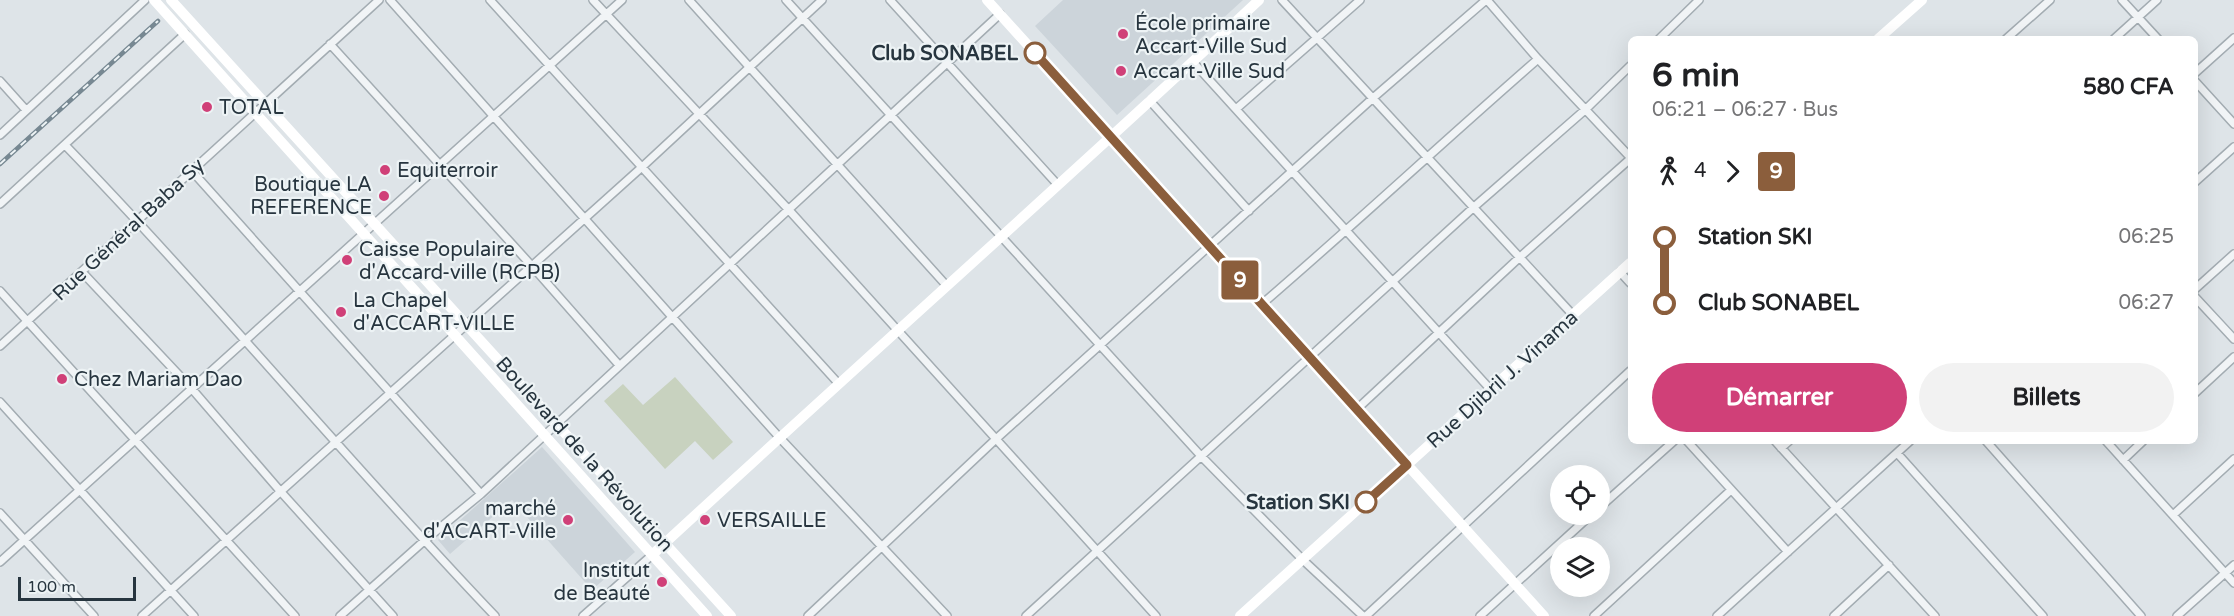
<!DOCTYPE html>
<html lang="fr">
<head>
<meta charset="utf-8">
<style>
	body { margin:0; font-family:"Varela Round",sans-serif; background:#f2f2f2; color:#202124; height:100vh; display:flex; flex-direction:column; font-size:22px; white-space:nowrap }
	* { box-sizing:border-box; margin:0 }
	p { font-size:20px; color:#757577 }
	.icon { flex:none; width:33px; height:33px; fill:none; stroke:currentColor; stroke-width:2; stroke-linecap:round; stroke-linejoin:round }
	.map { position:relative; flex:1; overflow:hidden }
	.side { position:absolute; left:1628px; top:36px; width:570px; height:408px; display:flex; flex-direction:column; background:#fff; border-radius:9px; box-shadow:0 6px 24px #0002 }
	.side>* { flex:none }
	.badge { padding:0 12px; border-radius:4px; font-size:21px; line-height:39px }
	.tools { position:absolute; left:1550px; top:465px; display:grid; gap:12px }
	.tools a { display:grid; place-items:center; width:60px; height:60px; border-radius:50%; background:#fff; box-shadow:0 6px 24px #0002; font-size:30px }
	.scale { position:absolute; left:18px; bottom:15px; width:118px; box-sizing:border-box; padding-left:6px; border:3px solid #27353f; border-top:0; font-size:16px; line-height:21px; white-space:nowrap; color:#27353f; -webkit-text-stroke:4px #edf3f5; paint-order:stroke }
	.map>.badge { position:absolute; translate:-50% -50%; box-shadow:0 0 0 3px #fff }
	.legs { display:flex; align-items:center; gap:9px; height:66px; padding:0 24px; font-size:20px }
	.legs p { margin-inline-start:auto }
	.headline { display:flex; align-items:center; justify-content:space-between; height:102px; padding:0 24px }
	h1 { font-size:33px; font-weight:800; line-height:45px }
	.cta { display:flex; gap:12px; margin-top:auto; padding:12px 24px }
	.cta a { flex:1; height:69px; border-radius:36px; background:#d04078; color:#fff; font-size:24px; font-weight:800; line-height:69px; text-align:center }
	.cta a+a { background:#f2f2f2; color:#202124 }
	ul { padding:0 24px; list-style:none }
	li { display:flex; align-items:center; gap:21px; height:66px; font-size:22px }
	li i { display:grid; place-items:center; width:9px; height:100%; margin:0 8px; background:currentColor }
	li i::after { content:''; width:15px; height:15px; margin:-8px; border:4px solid; border-radius:50%; background:#fff }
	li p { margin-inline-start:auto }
	li:first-child i { background:linear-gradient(#0000 50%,currentColor 0) }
	li:last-child i { background:linear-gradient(currentColor 50%,#0000 0) }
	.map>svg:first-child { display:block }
	.built { fill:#ccd4da }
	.green { fill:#c8d2bf }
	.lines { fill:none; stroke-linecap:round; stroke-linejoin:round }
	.street-casing { stroke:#a3acb2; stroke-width:10 }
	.street { stroke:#f1f4f6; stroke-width:7 }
	.secondary { stroke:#fff; stroke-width:10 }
	.rail-casing { stroke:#778892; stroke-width:4.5 }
	.rail { stroke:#edf3f5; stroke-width:2; stroke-dasharray:7; stroke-linecap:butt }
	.line-1-casing { stroke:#fff; stroke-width:14 }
	.line-1 { stroke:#8b5e3c; stroke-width:9 }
	.poi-dot { fill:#d04078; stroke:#edf3f5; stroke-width:2 }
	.stop-1-dot { fill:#fff; stroke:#8b5e3c; stroke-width:3 }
	.labels { text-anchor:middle; stroke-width:4.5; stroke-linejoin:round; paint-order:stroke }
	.poi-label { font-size:20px; fill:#27353f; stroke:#edf3f5; text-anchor:start }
	.stop-label { font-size:20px; font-weight:bold; fill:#27353f; stroke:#edf3f5; text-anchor:end }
	.street-label { font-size:20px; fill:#27353f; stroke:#edf3f5 }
</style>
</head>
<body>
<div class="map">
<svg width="2234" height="616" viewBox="0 0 2234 616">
	<rect width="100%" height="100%" fill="#dee4e8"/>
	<path class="built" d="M1063,0H1243L1117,115L1035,26Z
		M542,447L635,552L592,590L512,500L450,554L438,540Z"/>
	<path class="green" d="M675,377L733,442L713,460L695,441L665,469L604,401L623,384L643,405Z"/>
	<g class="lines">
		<defs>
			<path id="street" d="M390,0L779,437L947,616
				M490,0L838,383
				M593,0L788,209L1156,616
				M689,0L946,285
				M786,0L1201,456L1303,560L1363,616
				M890,0L1057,184
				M1282,0L1572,314
				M1487,0L1538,59L1630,157
				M2122,0L2158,39
				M1659,39L1699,0
				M2006,39L2050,0
				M2114,39L2157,0
				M330,44L531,265L619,365
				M1193,62L1491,390
				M2194,74L2234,38
				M2194,80L2234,124
				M0,81L26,110
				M1150,101L1249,211
				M1236,109L1360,0
				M0,135L145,0
				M65,145C213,298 348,462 495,616
				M191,170L481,494
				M2194,183L2234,147
				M0,204L185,34
				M82,272L192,389L281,492L393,616
				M1620,272L1630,283
				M2194,290L2234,254
				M0,291L295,616
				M2194,296L2234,339
				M1262,304C1355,224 1445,140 1538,59
				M0,346L379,0
				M2194,394L2234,357
				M0,402L194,616
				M1357,409L1520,257L1630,159
				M1687,441L1788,552
				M1775,441L1935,616
				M1986,441L2141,616
				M2106,441L2234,583
				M1781,448L1789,441
				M1897,453L2043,616
				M2123,460L2143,441
				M1599,508L1674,441
				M0,513L94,616
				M2173,515L2234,459
				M0,562L622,0
				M142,616L642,167L822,0
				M340,616L424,541L481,494L1000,14
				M583,616L652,555
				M808,616L996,439L1373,98L1486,0
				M1026,616L1474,207L1586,109L1630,66
				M1366,616L1630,371
				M1480,616L1592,514
				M1594,616L1731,490
				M1717,616L1910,441
				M1834,616L1889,565
				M2177,616L2234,565"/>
		</defs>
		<use href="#street" class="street-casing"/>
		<use href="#street" class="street"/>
		<path class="secondary" d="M154,0C339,204 522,411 707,616
			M171,0L731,616
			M987,0L1544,616
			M1878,39L1922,0
			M652,555C853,369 1059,187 1259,0
			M1240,616L1630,263"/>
		<defs>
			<path id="rail" d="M0,164L158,21"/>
		</defs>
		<use href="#rail" class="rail-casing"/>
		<use href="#rail" class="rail"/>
	</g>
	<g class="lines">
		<defs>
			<path id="line-1" d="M1035,53L1407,465L1366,502"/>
		</defs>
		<use href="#line-1" class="line-1-casing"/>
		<use href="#line-1" class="line-1"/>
	</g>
	<g class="poi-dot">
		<circle cx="1123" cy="34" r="6"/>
		<circle cx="1121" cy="71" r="6"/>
		<circle cx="207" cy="107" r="6"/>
		<circle cx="385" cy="170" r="6"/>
		<circle cx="384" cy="196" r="6"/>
		<circle cx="347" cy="260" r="6"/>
		<circle cx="341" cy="312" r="6"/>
		<circle cx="62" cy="379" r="6"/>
		<circle cx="568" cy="520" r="6"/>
		<circle cx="705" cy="520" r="6"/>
		<circle cx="662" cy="582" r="6"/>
	</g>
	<g class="stop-1-dot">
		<circle cx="1035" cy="53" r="10"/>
		<circle cx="1366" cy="502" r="10"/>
	</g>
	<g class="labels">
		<g class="poi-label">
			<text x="1135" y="30">École primaire<tspan x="1135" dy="23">Accart-Ville Sud</tspan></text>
			<text x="1133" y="78">Accart-Ville Sud</text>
			<text x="219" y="114">TOTAL</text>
			<text x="397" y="177">Equiterroir</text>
			<text x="372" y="191" text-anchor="end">Boutique LA<tspan x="372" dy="23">REFERENCE</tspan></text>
			<text x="359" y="256">Caisse Populaire<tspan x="359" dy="23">d'Accard-ville (RCPB)</tspan></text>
			<text x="353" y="307">La Chapel<tspan x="353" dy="23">d'ACCART-VILLE</tspan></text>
			<text x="74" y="386">Chez Mariam Dao</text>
			<text x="556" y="515" text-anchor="end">marché<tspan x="556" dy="23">d'ACART-Ville</tspan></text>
			<text x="717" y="527">VERSAILLE</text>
			<text x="650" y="577" text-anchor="end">Institut<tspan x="650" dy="23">de Beauté</tspan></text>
		</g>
		<g class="stop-label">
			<text x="1018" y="60">Club SONABEL</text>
			<text x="1350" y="509">Station SKI</text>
		</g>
		<g class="street-label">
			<text transform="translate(128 229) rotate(-43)" y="7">Rue Général Baba Sy</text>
			<text transform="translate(1502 379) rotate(-42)" y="7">Rue Djibril J. Vinama</text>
			<text transform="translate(585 454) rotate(48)" y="7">Boulevard de la Révolution</text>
		</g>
	</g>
</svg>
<div class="tools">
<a><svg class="icon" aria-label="locate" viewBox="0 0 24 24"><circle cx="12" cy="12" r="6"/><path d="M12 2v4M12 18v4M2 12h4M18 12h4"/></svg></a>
<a><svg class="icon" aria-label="layers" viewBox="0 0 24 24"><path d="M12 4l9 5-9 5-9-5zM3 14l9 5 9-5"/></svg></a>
</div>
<div class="scale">100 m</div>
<b class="badge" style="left:1240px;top:280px;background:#8b5e3c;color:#fff">9</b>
<section class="side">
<div class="headline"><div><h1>6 min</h1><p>06:21 – 06:27 · Bus</p></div><b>580 CFA</b></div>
<div class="legs"><svg class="icon" aria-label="walk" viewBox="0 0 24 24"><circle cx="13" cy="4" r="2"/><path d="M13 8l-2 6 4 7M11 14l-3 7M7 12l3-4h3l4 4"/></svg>4<svg class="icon" aria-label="forward" viewBox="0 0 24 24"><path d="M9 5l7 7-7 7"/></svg><b class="badge" style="background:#8b5e3c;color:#fff">9</b></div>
<ul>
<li><i style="color:#8b5e3c"></i><b>Station SKI</b><p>06:25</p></li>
<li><i style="color:#8b5e3c"></i><b>Club SONABEL</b><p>06:27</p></li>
</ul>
<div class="cta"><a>Démarrer</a><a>Billets</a></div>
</section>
</div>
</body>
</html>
